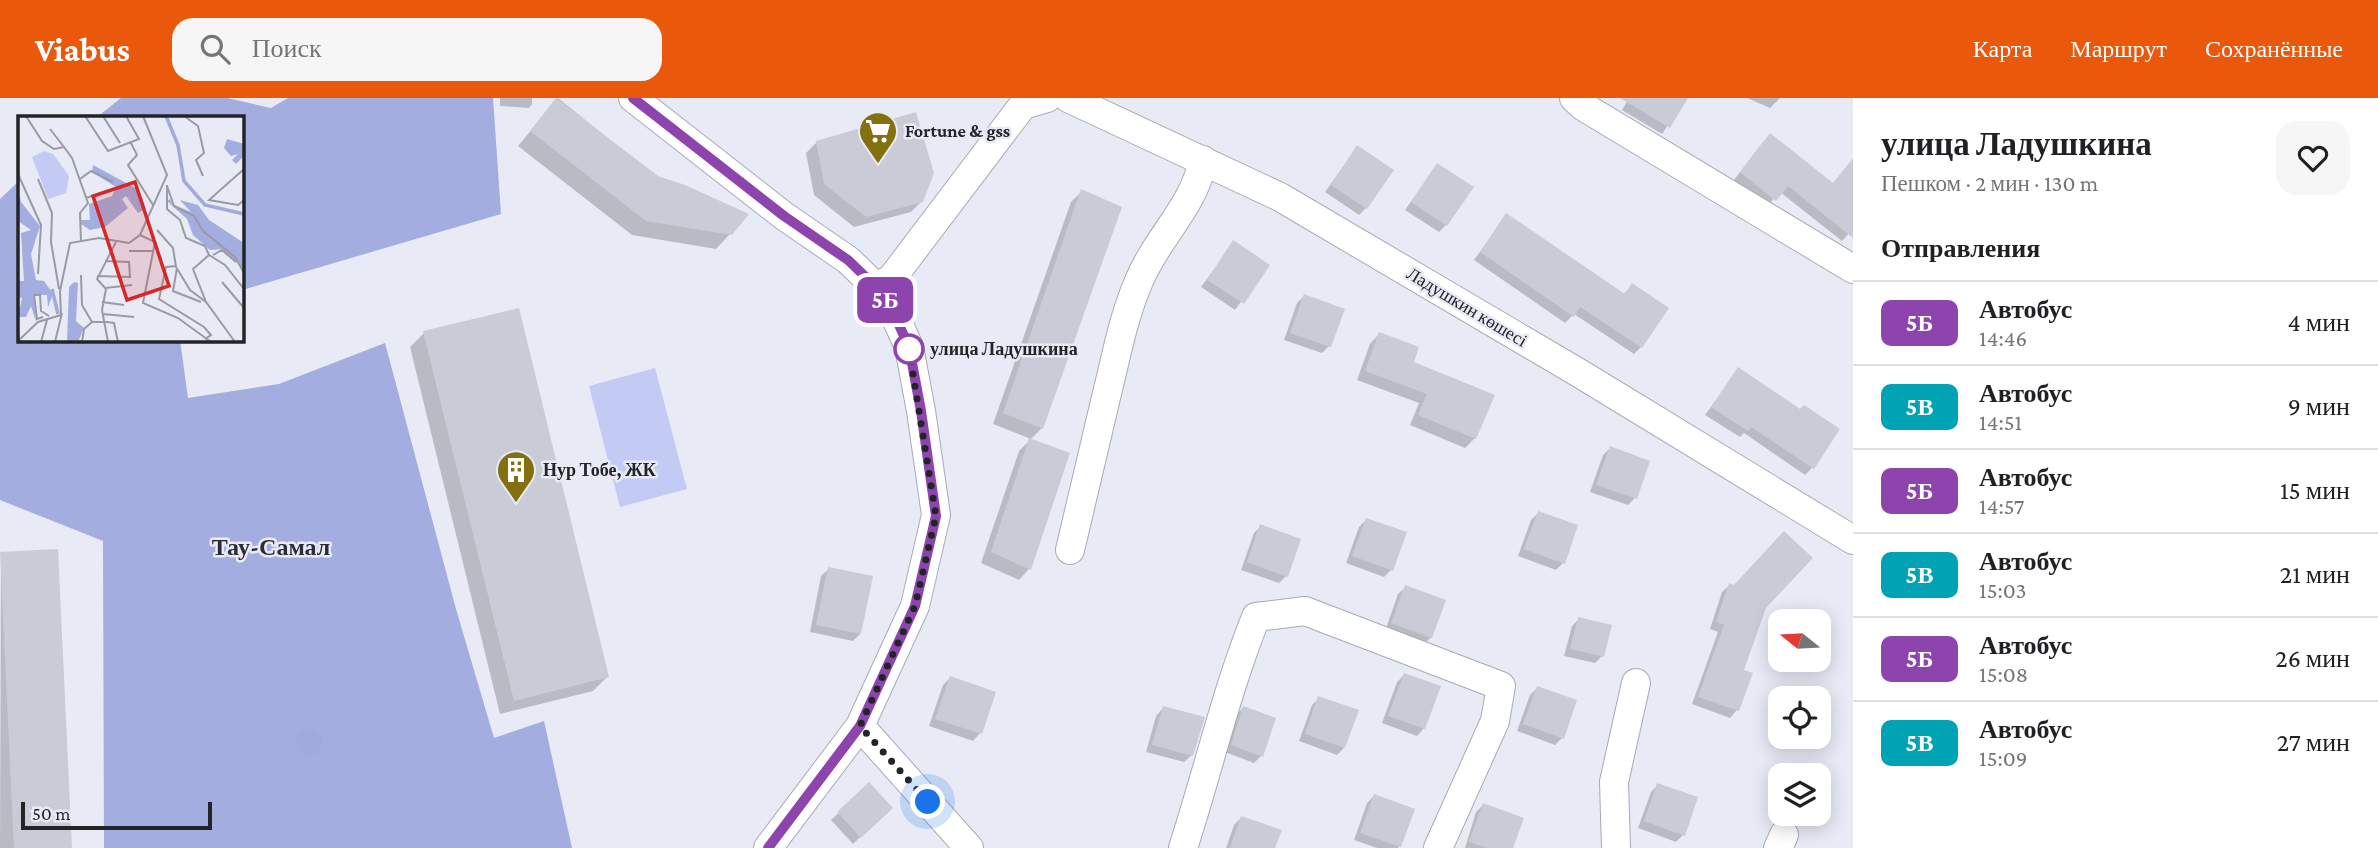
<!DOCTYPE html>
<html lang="ru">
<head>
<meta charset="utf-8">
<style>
	body { margin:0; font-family:"Crimson Pro",serif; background:#f6f6f6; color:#202124; height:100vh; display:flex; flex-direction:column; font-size:26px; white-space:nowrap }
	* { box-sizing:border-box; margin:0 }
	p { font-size:23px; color:#757577 }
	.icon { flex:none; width:38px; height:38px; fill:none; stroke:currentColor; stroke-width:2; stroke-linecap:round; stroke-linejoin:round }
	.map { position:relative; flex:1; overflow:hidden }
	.sheet { display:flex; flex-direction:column; background:#fff; width:525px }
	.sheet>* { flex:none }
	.badge { padding:0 14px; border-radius:10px; font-size:24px; line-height:46px }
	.needle { width:46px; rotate:288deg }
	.fabs { position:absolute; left:1768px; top:511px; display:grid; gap:14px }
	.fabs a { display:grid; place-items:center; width:63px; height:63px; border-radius:14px; background:#fff; box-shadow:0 4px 18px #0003; font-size:35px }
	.scale { position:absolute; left:21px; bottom:18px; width:191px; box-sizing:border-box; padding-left:7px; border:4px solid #232428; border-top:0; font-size:19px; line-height:24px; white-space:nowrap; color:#232428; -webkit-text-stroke:5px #e8eaf6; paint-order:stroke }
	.you { position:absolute; width:35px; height:35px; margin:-18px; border:5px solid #fff; border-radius:50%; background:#1a73e8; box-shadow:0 0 0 10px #1a73e833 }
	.map>.badge { position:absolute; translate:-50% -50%; box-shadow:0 0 0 4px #fff }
	h2 { padding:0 28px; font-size:26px; line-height:63px }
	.round { display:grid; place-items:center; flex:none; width:74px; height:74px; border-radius:21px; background:#f6f6f6 }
	.overview { display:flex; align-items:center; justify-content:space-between; height:119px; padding:0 28px }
	h1 { font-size:33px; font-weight:600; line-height:52px }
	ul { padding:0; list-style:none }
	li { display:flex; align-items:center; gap:21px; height:84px; padding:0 28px; border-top:2px solid #e0e0e0 }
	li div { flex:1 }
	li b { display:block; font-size:26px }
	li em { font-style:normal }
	li .badge { min-width:77px; font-weight:700; text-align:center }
	header { display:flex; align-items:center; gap:42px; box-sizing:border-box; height:98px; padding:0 35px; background:#ea580c; color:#fff }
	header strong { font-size:33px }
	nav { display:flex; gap:38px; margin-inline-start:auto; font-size:24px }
	.search { width:490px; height:63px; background:#f6f6f6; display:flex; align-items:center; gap:18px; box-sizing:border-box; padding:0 24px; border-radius:21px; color:#757577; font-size:26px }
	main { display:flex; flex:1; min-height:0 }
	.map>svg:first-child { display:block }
	.green { fill:#c3cbf5 }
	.forest { fill:#a3addf }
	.water { fill:#a0aadd }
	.shadow { fill:#0003 }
	.building { fill:#c9cbd7 }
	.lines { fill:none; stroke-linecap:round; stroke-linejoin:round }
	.minor-casing { stroke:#a8aab6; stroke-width:30 }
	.minor { stroke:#fff; stroke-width:28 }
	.line-casing { stroke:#fff; stroke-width:16 }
	.line { stroke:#8e44ad; stroke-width:10 }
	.walk { stroke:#232428; stroke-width:7; stroke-dasharray:0 12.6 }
	.stop-dot { fill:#fff; stroke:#8e44ad; stroke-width:3.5 }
	.labels { text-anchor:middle; stroke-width:5; stroke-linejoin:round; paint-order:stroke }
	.poi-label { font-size:18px; font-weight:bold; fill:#232428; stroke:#e8eaf6; text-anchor:start }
	.street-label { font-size:18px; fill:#232428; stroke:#e8eaf6 }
	.stop-label { font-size:18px; font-weight:bold; fill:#232428; stroke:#e8eaf6; text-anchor:start }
	.district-label { font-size:24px; font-weight:bold; fill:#2b2d36; stroke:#e8eaf6 }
	.inset-river { fill:none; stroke:#a0aadd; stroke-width:3.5 }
	.inset-road { fill:none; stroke:#999ba4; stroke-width:2 }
	.view { fill:#d62828; fill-opacity:0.15; stroke:#d62828; stroke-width:3.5 }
	.inset-edge { fill:none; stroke:#232428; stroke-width:3.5 }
</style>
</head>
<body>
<header>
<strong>Viabus</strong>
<div class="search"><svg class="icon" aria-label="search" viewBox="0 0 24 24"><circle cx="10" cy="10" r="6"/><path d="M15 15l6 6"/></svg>Поиск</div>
<nav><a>Карта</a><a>Маршрут</a><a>Сохранённые</a></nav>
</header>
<main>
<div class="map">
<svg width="1853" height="750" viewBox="0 0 1853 750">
	<rect width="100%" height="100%" fill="#e8eaf6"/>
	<path class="green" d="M655,270L687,391L620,409L589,288Z"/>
	<path class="forest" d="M121,0H227L271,10L288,0H493L501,116L242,192V19H97Z
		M19,83V242H180L188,300L279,286L385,245L456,511L494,640L544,623L572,750H104L103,443L0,402V101Z"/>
	<path class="water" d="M296 644a13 13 0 1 1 26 0a13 13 0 1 1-26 0Z"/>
	<path class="shadow" d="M500,0H532V6L529,10L500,8Z
		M558,0L657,80L730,136L716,151L632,137L518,48Z
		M1629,0H1686L1662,36L1622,12Z
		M1747,0H1780L1770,10Z
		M817,44L922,103L911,114L854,129L814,97L806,55Z
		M1763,44L1832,86L1853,79V131L1842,143L1780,94L1767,108L1734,82Z
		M1357,49L1366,110L1359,117L1325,94Z
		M1437,67L1446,127L1439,134L1405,112Z
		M1082,93L1042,330L1031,341L993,326L1071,104Z
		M1507,117L1623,197L1632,188L1641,249L1634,256L1574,216L1565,225L1474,162Z
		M1234,144L1268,167L1235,212L1201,189Z
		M1304,198L1329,248L1322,255L1284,242L1297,205Z
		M424,235L607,579L593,593L500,616L410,249Z
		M1379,236L1412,265L1475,340L1465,350L1410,327L1419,305L1357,282L1370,246Z
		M1738,272L1812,370L1805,377L1744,335L1740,339L1705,317Z
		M1030,342L1029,471L1019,482L981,465L1019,353Z
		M1610,350L1635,400L1628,407L1590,394L1603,357Z
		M1538,415L1563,465L1556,472L1518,458L1531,422Z
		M1366,422L1391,472L1384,479L1346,465L1359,429Z
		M1261,428L1286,478L1279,485L1241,472L1254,435Z
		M1,456L70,750H0Z
		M829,471L860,536L853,543L810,534L821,478Z
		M1730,487L1765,509L1742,573L1750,576L1737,612L1730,620L1692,606L1718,534L1710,531L1722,494Z
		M1406,489L1431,539L1424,546L1385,533L1398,496Z
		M1579,521L1602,558L1595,565L1564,558L1572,528Z
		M1404,577L1424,630L1417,638L1382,625L1397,584Z
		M950,580L980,635L973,643L929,628L943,587Z
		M1537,590L1562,640L1555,647L1517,633L1530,597Z
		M1319,600L1344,650L1337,657L1299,643L1312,607Z
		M1163,610L1192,657L1184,664L1146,654L1156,618Z
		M1243,610L1261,658L1254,665L1225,654L1236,617Z
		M869,686L891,710L853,746L831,722Z
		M1658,687L1683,737L1676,744L1638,730L1651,694Z
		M1374,698L1399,748L1398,750H1377L1354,742L1367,705Z
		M1483,707L1512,750H1465L1476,714Z
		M1241,720L1273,750H1226L1234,727Z"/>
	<path class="building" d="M556,0L658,78L685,87L749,116L732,137L646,123L530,33Z
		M1620,0H1688L1670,30Z
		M916,14L934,75L923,104L866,119L824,86L816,43Z
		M1770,35L1833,85L1853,60V140L1788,88L1776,103L1740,74Z
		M1357,47L1394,72L1367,111L1331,87Z
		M1437,65L1474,89L1447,128L1411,104Z
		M1081,91L1122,109L1043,331L1003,315Z
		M1506,115L1625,196L1632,185L1669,210L1642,250L1580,209L1574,219L1480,154Z
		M1233,142L1270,167L1244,206L1207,182Z
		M1304,196L1345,211L1331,249L1290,235Z
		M519,210L609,579L514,603L423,233Z
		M1379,234L1419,249L1414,264L1495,297L1476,341L1418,317L1427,296L1365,273Z
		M1738,269L1800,311L1804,307L1840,331L1814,371L1751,329L1748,333L1711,309Z
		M1029,340L1070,355L1031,472L991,454Z
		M1610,348L1650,363L1637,401L1596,387Z
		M1538,413L1578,427L1565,466L1524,451Z
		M1366,420L1407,434L1393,473L1352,458Z
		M1260,426L1301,441L1288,479L1247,464Z
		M1784,433L1813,460L1766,510L1744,572L1753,575L1739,613L1698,599L1724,527L1716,524L1729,485L1734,487Z
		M58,451L72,750H14L0,454Z
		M828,469L873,478L861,536L816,527Z
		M1405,487L1446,502L1432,540L1391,525Z
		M1578,519L1612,527L1604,559L1570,551Z
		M1404,575L1441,588L1425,631L1388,618Z
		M950,578L996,594L982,636L935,621Z
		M1537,588L1577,602L1564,641L1523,626Z
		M1318,598L1359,612L1345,650L1305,636Z
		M1163,608L1205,619L1193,658L1152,647Z
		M1243,608L1276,620L1263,659L1231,647Z
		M869,684L893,710L861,740L837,714Z
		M1657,685L1698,699L1685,738L1644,723Z
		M1374,696L1415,711L1401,749L1360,735Z
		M1483,705L1524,720L1513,750H1487L1469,744Z
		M1241,718L1282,732L1275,750H1230Z"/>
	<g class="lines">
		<defs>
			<path id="minor" d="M633,0L784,118L848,162L877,190L895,218L909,249L921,313L936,417L915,508L860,628L768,750
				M1068,0L1280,99L1579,275L1853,442
				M1574,0L1584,9L1853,171
				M877,190L892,180L1023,7L1047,0
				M1070,452C1083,398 1095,344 1108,291C1117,255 1124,217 1139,183C1157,139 1194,109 1203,62
				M860,628L969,750
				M1183,750C1208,673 1226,594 1256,519L1305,513L1501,588L1495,623L1438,750
				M1616,750L1614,684L1636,585
				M1778,750L1784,737"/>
		</defs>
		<use href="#minor" class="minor-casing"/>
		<use href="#minor" class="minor"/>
	</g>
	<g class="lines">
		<defs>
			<path id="line" d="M633,0L784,118L848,162L877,190L895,218L909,249L921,313L936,418L915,508L860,628L768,750"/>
		</defs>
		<use href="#line" class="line-casing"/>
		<use href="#line" class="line"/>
		<path class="walk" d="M909,251L936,418L915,508L860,628L928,704"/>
	</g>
	<defs>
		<symbol id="supermarket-pin" viewBox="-11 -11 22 30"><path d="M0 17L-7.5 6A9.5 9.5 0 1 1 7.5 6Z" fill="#84700f" stroke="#e8eaf6"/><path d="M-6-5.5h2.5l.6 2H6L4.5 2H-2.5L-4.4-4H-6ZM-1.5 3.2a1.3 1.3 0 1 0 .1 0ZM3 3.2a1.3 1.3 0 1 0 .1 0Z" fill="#fff"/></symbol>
		<symbol id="building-pin" viewBox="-11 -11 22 30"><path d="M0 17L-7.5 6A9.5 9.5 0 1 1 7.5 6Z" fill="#84700f" stroke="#e8eaf6"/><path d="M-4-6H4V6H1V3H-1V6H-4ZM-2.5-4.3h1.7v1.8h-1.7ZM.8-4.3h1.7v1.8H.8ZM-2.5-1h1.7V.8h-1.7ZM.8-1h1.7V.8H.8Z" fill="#fff"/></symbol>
	</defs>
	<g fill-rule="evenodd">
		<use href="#supermarket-pin" x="856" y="11" width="44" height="60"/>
		<use href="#building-pin" x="494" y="350" width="44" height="60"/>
	</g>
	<circle class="stop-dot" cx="909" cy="251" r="14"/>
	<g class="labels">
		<g class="poi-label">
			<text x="905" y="39">Fortune &amp; gss</text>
			<text x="543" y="378">Нур Тобе, ЖК</text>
		</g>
		<g class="street-label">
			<text transform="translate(1467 209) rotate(31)" y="6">Ладушкин көшесі</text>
		</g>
		<g class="stop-label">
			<text x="930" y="257">улица Ладушкина</text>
		</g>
		<g class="district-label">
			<text x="271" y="457">Тау-Самал</text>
		</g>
	</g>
	<g transform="translate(18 18)">
		<rect width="226" height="226" fill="#e8eaf6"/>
		<path d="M26,35L35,38L51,60L48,77L30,83L14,41Z" fill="#c3cbf5"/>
		<path d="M209,23L226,28V40L218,48L214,44L220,38L213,40L206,32ZM75,49L121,74L128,93L120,97L108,80L104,83L110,92L87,111L72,114L63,108V104H72L71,88L94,80L98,71L74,56ZM0,71L3,86L22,110L13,138L18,164L26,165L35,178L30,191L29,179H16L18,206L13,190L8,201H0L4,182L0,181V165H6L3,117L13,114L0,105ZM152,83L154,88L173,96L162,84L180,89L191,104L226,127V153L204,133L192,134L175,119L169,103L149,85ZM56,166L60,167L58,205L66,212L60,226H49L51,171Z" fill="#a3addf"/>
		<path class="inset-river" d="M148,0L160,29L166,65L187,89L226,98M34,173L40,198"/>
		<path class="inset-road" d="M8,0L24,25L36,33L46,31L54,42L70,87L62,97L63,126M67,0L90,35L121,23L108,0M85,0L102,27M166,0L180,10L186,37L178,44L185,60M32,13L46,31M113,27L119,39L110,49L135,89M226,53L191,84L220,89L226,84M0,58L23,109L20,158M20,63L34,97L33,126L41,173M62,63L73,55L95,66M149,69V93L162,104L168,122L187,130L191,139M149,70L156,90L176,100L185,115L217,141L226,157M68,82L92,74M139,114L155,132L158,151L172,174L188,186L217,226M122,119L137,126L125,187L160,202L193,226M111,135H136M191,139L207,149L226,173M195,139L204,134L218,146M158,150L148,151L141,183L186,211L193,219L187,223M159,152L155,175L183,186M63,159L64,189L74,206M79,160L112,161L111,146L87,145M204,166L226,192M87,172L114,169M84,186L106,189M188,186L175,153L191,139M85,198L116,201M25,201L19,203L16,179H22L23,195L31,200M0,225L20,206L43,199L42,175L52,127L81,122L111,127L122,119L149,59L125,0M23,226L29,204M37,226L44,197M64,226L66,213L74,206H89L96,207L100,226M90,226L84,194L88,173L79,163L98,126"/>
		<path class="view" d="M117,66L151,170L109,184L75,80Z"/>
		<rect width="226" height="226" class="inset-edge"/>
	</g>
</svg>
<div class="fabs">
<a><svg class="needle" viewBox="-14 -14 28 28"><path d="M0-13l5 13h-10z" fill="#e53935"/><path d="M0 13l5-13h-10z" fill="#757577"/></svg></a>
<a><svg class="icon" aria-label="locate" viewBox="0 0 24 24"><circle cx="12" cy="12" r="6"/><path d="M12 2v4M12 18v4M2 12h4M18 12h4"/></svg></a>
<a><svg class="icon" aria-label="layers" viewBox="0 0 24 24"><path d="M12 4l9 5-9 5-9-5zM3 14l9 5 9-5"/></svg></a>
</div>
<div class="scale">50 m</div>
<div class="you" style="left:928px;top:704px"></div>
<b class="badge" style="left:885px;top:202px;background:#8e44ad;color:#fff">5Б</b>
</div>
<section class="sheet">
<div class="overview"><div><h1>улица Ладушкина</h1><p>Пешком · 2 мин · 130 m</p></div><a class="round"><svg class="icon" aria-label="heart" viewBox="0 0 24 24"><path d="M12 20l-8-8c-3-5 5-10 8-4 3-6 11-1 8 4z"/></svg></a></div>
<h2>Отправления</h2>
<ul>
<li><span class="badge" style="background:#8e44ad;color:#fff">5Б</span><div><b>Автобус</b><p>14:46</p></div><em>4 мин</em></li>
<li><span class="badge" style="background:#00a3b4;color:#fff">5В</span><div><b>Автобус</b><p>14:51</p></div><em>9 мин</em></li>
<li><span class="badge" style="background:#8e44ad;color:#fff">5Б</span><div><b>Автобус</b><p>14:57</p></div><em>15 мин</em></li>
<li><span class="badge" style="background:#00a3b4;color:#fff">5В</span><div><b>Автобус</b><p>15:03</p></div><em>21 мин</em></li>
<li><span class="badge" style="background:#8e44ad;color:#fff">5Б</span><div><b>Автобус</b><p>15:08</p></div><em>26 мин</em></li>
<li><span class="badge" style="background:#00a3b4;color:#fff">5В</span><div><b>Автобус</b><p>15:09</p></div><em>27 мин</em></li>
</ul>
</section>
</main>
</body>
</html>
